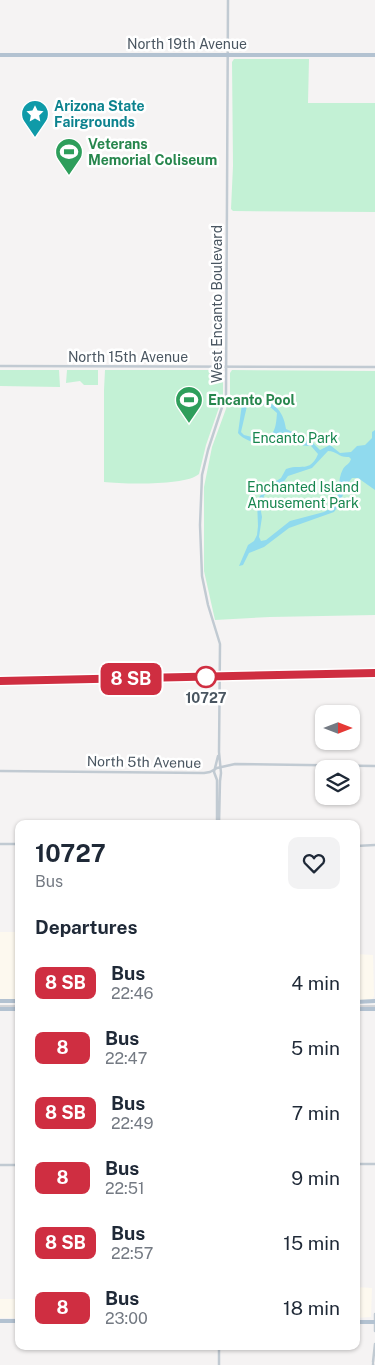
<!DOCTYPE html>
<html lang="en">
<head>
<meta charset="utf-8">
<style>
	body { margin:0; font-family:"Public Sans",sans-serif; background:#f2f2f3; color:#1f2937; height:100vh; display:flex; flex-direction:column; font-size:19px; white-space:nowrap }
	* { box-sizing:border-box; margin:0 }
	p { font-size:16px; color:#747a83 }
	.icon { flex:none; width:28px; height:28px; fill:none; stroke:currentColor; stroke-width:2; stroke-linecap:round; stroke-linejoin:round }
	.map { position:relative; flex:1; overflow:hidden }
	.drawer { position:absolute; left:15px; top:820px; width:345px; height:530px; display:flex; flex-direction:column; background:#fff; border-radius:10px; box-shadow:0 1px 4px #0004 }
	.drawer>* { flex:none }
	.badge { padding:0 10px; border-radius:8px; font-size:18px; line-height:32px }
	.needle { width:32px; rotate:90deg }
	.controls { position:absolute; left:315px; top:705px; display:grid; gap:10px }
	.controls a { display:grid; place-items:center; width:45px; height:45px; border-radius:10px; background:#fff; box-shadow:0 1px 4px #0004; font-size:25px }
	.map>.badge { position:absolute; translate:-50% -50%; box-shadow:0 0 0 2px #fff }
	h2 { padding:0 20px; font-size:19px; line-height:45px }
	.round { display:grid; place-items:center; flex:none; width:52px; height:52px; border-radius:10px; background:#f2f2f3 }
	.head { display:flex; align-items:center; justify-content:space-between; height:85px; padding:0 20px }
	h1 { font-size:24px; font-weight:700; line-height:38px }
	ul { padding:0; list-style:none }
	li { display:flex; align-items:center; gap:15px; height:65px; padding:0 20px }
	li div { flex:1 }
	li b { display:block; font-size:19px }
	li em { font-style:normal }
	li .badge { min-width:55px; font-weight:700; text-align:center }
	.map>svg:first-child { display:block }
	.commercial { fill:#fdf9ef }
	.green { fill:#c3f1d5 }
	.water { fill:#90daee; fill-rule:evenodd }
	.lines { fill:none; stroke-linecap:round; stroke-linejoin:round }
	.minor { stroke:#c1cad2; stroke-width:2.5 }
	.major { stroke:#b3c2d1; stroke-width:4 }
	.tram { stroke:#b5b8bd; stroke-width:1 }
	.line-casing { stroke:#fff; stroke-width:11 }
	.line { stroke:#cf2e41; stroke-width:8 }
	.stop-dot { fill:#fff; stroke:#cf2e41; stroke-width:2.5 }
	.labels { text-anchor:middle; stroke-width:5; stroke-linejoin:round; paint-order:stroke }
	.street-label { font-size:14px; fill:#4a5661; stroke:#fff }
	.culture-label { font-size:14px; font-weight:bold; fill:#0d838f; stroke:#fff; text-anchor:start }
	.leisure-label { font-size:14px; font-weight:bold; fill:#27864d; stroke:#fff; text-anchor:start }
	.park-label { font-size:14px; fill:#17864f; stroke:#fff }
	.stop-label { font-size:14px; font-weight:bold; fill:#4a5661; stroke:#fff }
</style>
</head>
<body>
<div class="map">
<svg width="375" height="1365" viewBox="0 0 375 1365">
	<rect width="100%" height="100%" fill="#f5f3f3"/>
	<path class="commercial" d="M0,932H19V1000H0Z
		M356,954L373,955L374,996L372,1000L356,1001Z
		M356,1287L372,1288L371,1317L356,1318Z
		M0,1299H19V1318H0Z"/>
	<path class="green" d="M234,59H309L308,103H375V212L233,211L231,209L233,166L232,62Z
		M0,370H59L60,387L0,386Z
		M67,370H98V385H84L80,381L66,383Z
		M105,370H221L223,373V396L206,445L199,474C186,486 123,484 104,482V390Z
		M232,370L375,371V615L270,617L215,620L204,571V487L212,447L230,398V373Z"/>
	<path class="water" d="M245,400C268,397 283,406 286,429L310,440L320,450L330,445L340,453L351,452L357,446L365,445L372,438V432L375,430V490L358,478H352L347,484L339,505L334,512L289,528L264,547L249,553L243,565L239,566L248,545L254,541L257,535L258,526L257,500L267,487L281,478L286,469C299,463 310,474 318,454L311,446C294,446 299,440 287,432L283,433C280,437 277,442 272,444C262,447 243,440 238,433L242,404ZM257,403L269,406L277,413C276,425 276,434 264,440L244,435L241,432L247,406ZM328,451C337,451 339,458 349,457L351,459C349,465 346,464 343,469C337,480 340,494 335,506L324,512L290,521L266,540L261,541L259,537L262,517L260,506L266,491L282,484L288,476L312,468Z"/>
	<g class="lines">
		<path class="minor" d="M0,366L375,367
			M0,771L204,773L210,772L217,768L235,764L375,766
			M217,824V780L214,772L218,756
			M219,824L220,781L221,773L219,752L220,644L208,605L202,576L200,525L202,475L208,450L226,395L228,0
			M0,844H19
			M356,846L375,845
			M356,1164H375
			M0,1165H19
			M375,1314V1331
			M219,1346V1365
			M373,1362L375,1344
			M373,1364V1365"/>
		<path class="major" d="M0,55H375
			M0,681L375,673
			M0,1001H19
			M356,1002L375,1001
			M0,1009H19
			M356,1009H375
			M0,1321H19
			M356,1322H375"/>
		<path class="tram" d="M0,1006H19
			M356,1006H375"/>
	</g>
	<g class="lines">
		<defs>
			<path id="line" d="M0,681L375,673"/>
		</defs>
		<use href="#line" class="line-casing"/>
		<use href="#line" class="line"/>
	</g>
	<defs>
		<symbol id="sight-pin" viewBox="-11 -11 22 30"><path d="M0 17L-7.5 6A9.5 9.5 0 1 1 7.5 6Z" fill="#0f9aa8" stroke="#fff"/><path d="M0-6L1.8-2.2L6-1.7L2.9 1.2L3.7 5.4L0 3.3L-3.7 5.4L-2.9 1.2L-6-1.7L-1.8-2.2Z" fill="#fff"/></symbol>
		<symbol id="stadium-pin" viewBox="-11 -11 22 30"><path d="M0 17L-7.5 6A9.5 9.5 0 1 1 7.5 6Z" fill="#2e9e5b" stroke="#fff"/><path d="M0-5a6.5 5 0 1 0 0 10a6.5 5 0 1 0 0-10ZM-3.5-1.8h7v3.6h-7Z" fill="#fff"/></symbol>
	</defs>
	<g fill-rule="evenodd">
		<use href="#sight-pin" x="19" y="98" width="32" height="43"/>
		<use href="#stadium-pin" x="53" y="136" width="32" height="43"/>
		<use href="#stadium-pin" x="173" y="384" width="32" height="43"/>
	</g>
	<circle class="stop-dot" cx="206" cy="677" r="10"/>
	<g class="labels">
		<g class="street-label">
			<text x="187" y="49">North 19th Avenue</text>
			<text transform="translate(217 304) rotate(-90)" y="5">West Encanto Boulevard</text>
			<text x="128" y="362">North 15th Avenue</text>
			<text transform="translate(144 762) rotate(1)" y="5">North 5th Avenue</text>
		</g>
		<g class="culture-label">
			<text x="54" y="111">Arizona State<tspan x="54" dy="16">Fairgrounds</tspan></text>
		</g>
		<g class="leisure-label">
			<text x="88" y="149">Veterans<tspan x="88" dy="16">Memorial Coliseum</tspan></text>
			<text x="208" y="405">Encanto Pool</text>
		</g>
		<g class="park-label">
			<text x="295" y="443">Encanto Park</text>
			<text x="303" y="492">Enchanted Island<tspan x="303" dy="16">Amusement Park</tspan></text>
		</g>
		<g class="stop-label">
			<text x="206" y="703">10727</text>
		</g>
	</g>
</svg>
<div class="controls">
<a><svg class="needle" viewBox="-14 -14 28 28"><path d="M0-13l5 13h-10z" fill="#e53935"/><path d="M0 13l5-13h-10z" fill="#747a83"/></svg></a>
<a><svg class="icon" aria-label="layers" viewBox="0 0 24 24"><path d="M12 4l9 5-9 5-9-5zM3 14l9 5 9-5"/></svg></a>
</div>
<b class="badge" style="left:131px;top:679px;background:#cf2e41;color:#fff">8 SB</b>
<section class="drawer">
<div class="head"><div><h1>10727</h1><p>Bus</p></div><a class="round"><svg class="icon" aria-label="heart" viewBox="0 0 24 24"><path d="M12 20l-8-8c-3-5 5-10 8-4 3-6 11-1 8 4z"/></svg></a></div>
<h2>Departures</h2>
<ul>
<li><span class="badge" style="background:#cf2e41;color:#fff">8 SB</span><div><b>Bus</b><p>22:46</p></div><em>4 min</em></li>
<li><span class="badge" style="background:#cf2e41;color:#fff">8</span><div><b>Bus</b><p>22:47</p></div><em>5 min</em></li>
<li><span class="badge" style="background:#cf2e41;color:#fff">8 SB</span><div><b>Bus</b><p>22:49</p></div><em>7 min</em></li>
<li><span class="badge" style="background:#cf2e41;color:#fff">8</span><div><b>Bus</b><p>22:51</p></div><em>9 min</em></li>
<li><span class="badge" style="background:#cf2e41;color:#fff">8 SB</span><div><b>Bus</b><p>22:57</p></div><em>15 min</em></li>
<li><span class="badge" style="background:#cf2e41;color:#fff">8</span><div><b>Bus</b><p>23:00</p></div><em>18 min</em></li>
</ul>
</section>
</div>
</body>
</html>
